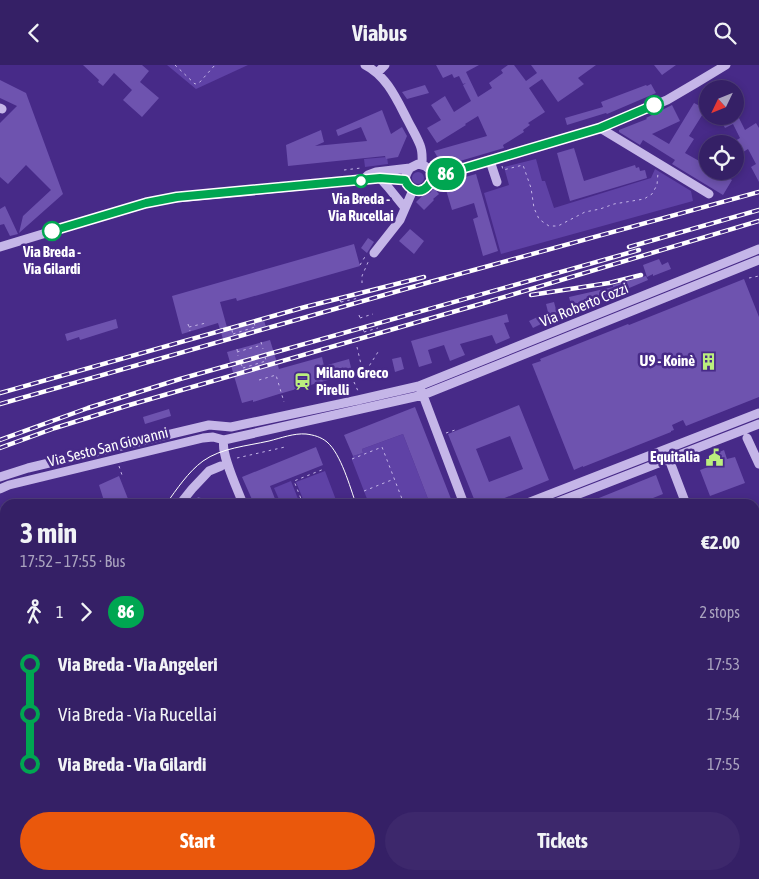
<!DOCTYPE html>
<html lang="en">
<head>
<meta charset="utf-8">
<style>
	body { margin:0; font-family:"Asap Condensed",sans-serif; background:#3d286c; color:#f1f3f6; height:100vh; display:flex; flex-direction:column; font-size:19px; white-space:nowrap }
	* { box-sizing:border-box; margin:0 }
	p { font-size:16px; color:#aaa3bf }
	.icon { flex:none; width:28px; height:28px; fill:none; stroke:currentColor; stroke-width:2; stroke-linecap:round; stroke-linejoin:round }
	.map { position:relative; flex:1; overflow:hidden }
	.drawer { position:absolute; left:0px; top:434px; width:760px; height:381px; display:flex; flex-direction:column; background:#352066; border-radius:15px 15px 0 0; box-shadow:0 2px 8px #0003,0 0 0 1px #4f3e7a }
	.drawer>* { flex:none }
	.badge { padding:0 10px; border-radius:16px; font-size:18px; line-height:32px }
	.needle { width:32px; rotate:227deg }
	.tools { position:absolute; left:699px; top:15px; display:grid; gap:10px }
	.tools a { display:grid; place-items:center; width:45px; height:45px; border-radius:50%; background:#352066; box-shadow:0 2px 8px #0003,0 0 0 1px #4f3e7a; font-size:25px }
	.map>.badge { position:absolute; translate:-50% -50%; box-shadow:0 0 0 2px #fff }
	.legs { display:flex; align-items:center; gap:8px; height:55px; padding:0 20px; font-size:16px }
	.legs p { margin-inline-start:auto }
	.summary { display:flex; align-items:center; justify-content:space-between; height:85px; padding:0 20px }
	h1 { font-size:28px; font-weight:700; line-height:38px }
	.action { display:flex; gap:10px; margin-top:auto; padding:10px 20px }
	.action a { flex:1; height:58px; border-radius:30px; background:#ea580c; color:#fff; font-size:20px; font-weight:700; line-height:58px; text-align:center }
	.action a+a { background:#3d286c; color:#f1f3f6 }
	ul { padding:0 20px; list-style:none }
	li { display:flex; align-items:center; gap:18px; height:50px; font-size:19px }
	li i { display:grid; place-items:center; width:8px; height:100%; margin:0 6px; background:currentColor }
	li i::after { content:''; width:12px; height:12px; margin:-6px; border:4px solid; border-radius:50%; background:#352066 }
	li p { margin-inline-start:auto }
	li:first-child i { background:linear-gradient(#0000 50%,currentColor 0) }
	li:last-child i { background:linear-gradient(currentColor 50%,#0000 0) }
	header { display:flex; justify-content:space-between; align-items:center; height:65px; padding:0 20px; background:#352066; font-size:22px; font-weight:700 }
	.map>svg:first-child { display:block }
	.green { fill:#5f42a6 }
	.building { fill:#6e53af; fill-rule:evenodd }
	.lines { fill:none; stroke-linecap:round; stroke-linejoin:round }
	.path { stroke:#c5b6e8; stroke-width:1; stroke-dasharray:2.5 4; stroke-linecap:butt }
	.minor { stroke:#c5b6e8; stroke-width:9 }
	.tram { stroke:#fff; stroke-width:1 }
	.rail-casing { stroke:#fff; stroke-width:4.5 }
	.rail { stroke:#472a88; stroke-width:2.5; stroke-dasharray:8; stroke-linecap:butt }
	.line-1-casing { stroke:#fff; stroke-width:11 }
	.line-1 { stroke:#00a651; stroke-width:8 }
	.stop-1-dot { fill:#fff; stroke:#00a651; stroke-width:2.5 }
	.labels { text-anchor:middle; stroke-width:5; stroke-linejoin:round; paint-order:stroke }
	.stop-label { font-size:15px; font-weight:bold; fill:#fff; stroke:#472a88 }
	.street-label { font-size:15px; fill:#fff; stroke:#472a88 }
	.poi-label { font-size:15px; font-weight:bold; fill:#fff; stroke:#472a88; text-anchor:end }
</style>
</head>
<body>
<header><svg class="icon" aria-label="back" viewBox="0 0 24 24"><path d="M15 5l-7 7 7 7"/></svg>Viabus<svg class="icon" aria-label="search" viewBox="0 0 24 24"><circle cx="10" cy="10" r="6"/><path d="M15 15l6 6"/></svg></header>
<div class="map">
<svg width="759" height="814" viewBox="0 0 759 814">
	<rect width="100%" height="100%" fill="#472a88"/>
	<path class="green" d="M167,0H248L196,24Z
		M387,92L388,99L365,102L364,94Z
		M536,94L542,116H545L554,143L651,113L655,104L691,126L693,136L501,189L484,128L509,120L504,102Z
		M412 113a6 6 0 1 1 12 0a6 6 0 1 1-12 0Z
		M403,369L430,439H369L352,395L353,391L363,388L362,384Z
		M325,406L336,435L325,439H305L296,417Z
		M291,416L300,439H281L274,423Z
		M0,494L5,507V543L0,545Z
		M759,615V729L755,730V617Z
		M5,682V735L0,723V689Z
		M5,793V810H71L61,814H0V795Z
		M301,810H389L379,814H303Z
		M518,810H553L551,814H519Z"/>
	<path class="building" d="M83,0H142L149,6L140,17L159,33L142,52L123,35L132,25L114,8L103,21L98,17L99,15Z
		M436,0H479L466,7L478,32L492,23L489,18L503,8L501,5L508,0H514L526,16L537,8L531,0H596L578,13L584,19L558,37L542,14L529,23L545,47L528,58L530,60L523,65L524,67L503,80L504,83L443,101L442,100L434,86L487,71L478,51L465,59L466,60L437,78L427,63L441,55L431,40L445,31L454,47L471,36L463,20L466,18L463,19L459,11L454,13L452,9L443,13Z
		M654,0H676L662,10Z
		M0,15L26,28L63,129L19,168L23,151L51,125L26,100L8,119L0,112V58L17,41L0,33Z
		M651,19L656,28L607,49L606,48L567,60L565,53L603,42L601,37L646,20L647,21Z
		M425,20L429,28L407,34L402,27Z
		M694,38L706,44L689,71L694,74L685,88L708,101V106H717L732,115L723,130L672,99L675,95L643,75L640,80L619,67V65L647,54L646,53L672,40L680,56L652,69L669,79Z
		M382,45L391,69L402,62L407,71L398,92L386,94L385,91L288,101L286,80L321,65L324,77L315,81L367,76L361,62L338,71L336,65Z
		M719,51H738L745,65L756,58L759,63V117L751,102L756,99L748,84L735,92V76L740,73L733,59L725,63Z
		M574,83L584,116L635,100L636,103L639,102L640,106L645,105L647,113L570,136L557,88Z
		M476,109L498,186L483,191L473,154L478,152L474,138L452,145L444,118Z
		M434,123L439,129L433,134L434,135L424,145L416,137L422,131L430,128Z
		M5,141L18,169L10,171L4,159L0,160V144Z
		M410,164L424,176L414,189L399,176Z
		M368,173L374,177L367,188L361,183Z
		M354,179L360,201L237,236L236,233L220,237L228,266L264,255L266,262L223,274L218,258L182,269L172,231Z
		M659,194L662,200L668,197L671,204L653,211V209L647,212L643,200Z
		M646,211L648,215L573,247L569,232L613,222V220Z
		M744,214L759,252V332L686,361L683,355L672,360L674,365L671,366V367L583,402V401L574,405L532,299L541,296L540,294L628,259L629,260Z
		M554,237L558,252L544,256L545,257L533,263L529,256L548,247L546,239Z
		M507,249L509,257L504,258L510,273L496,279L492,270L460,279L465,290L450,296L444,280L428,285L432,298L419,302L411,276Z
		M116,254L118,263L80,275L79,272L67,276L65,269Z
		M270,275L279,304L322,292L324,301L349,294L352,307L327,314L328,315L279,329L253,337V335L242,338L227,287Z
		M401,292L404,304L395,307L392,294Z
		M519,340L549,415L490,439H476L448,369ZM510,371L523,404L489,417L476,384Z
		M415,342L453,439H430L403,369L362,384L363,388L353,391L344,370Z
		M169,344L171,351L145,359L143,352Z
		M316,382L323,400L270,421L277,439H254L242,412Z
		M724,385L727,394L735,392L745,418L710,431L700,405L708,402L705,393Z
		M656,410L663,429L638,439H584Z
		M119,411L130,439H105L99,420Z
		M198,432L215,438V439H193Z"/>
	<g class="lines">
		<path class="path" d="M175,0L195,19L199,18L215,0
			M502,101L503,105L523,100L531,123L534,143L539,154L543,157L549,161H558L585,147L600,144L614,139L644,134L652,129L657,120L658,108
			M344,105L361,103
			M360,200L366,190
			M749,213L759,211
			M362,218V211L369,195
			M340,235L342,240
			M341,237L359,233
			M359,250L361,256
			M360,253L373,249
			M254,258L256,265
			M188,259L190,266
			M189,262L206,258
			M363,264L365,271
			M232,265L233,271
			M364,267L378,263
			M233,269L255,262
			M261,277L263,284
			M357,282L363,308
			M237,284L238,291
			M237,287L262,280
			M265,292L267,299
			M241,299L244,305
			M243,303L266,296
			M361,310L366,306L378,287
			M259,315L276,310L284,337
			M354,317L358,326
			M446,368L458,364
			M237,393L285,382
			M352,394L382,382L404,439
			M119,401L122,410
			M364,426L394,414
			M303,439L294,416L324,404
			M331,439L337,437
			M755,555L759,554
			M755,613L759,612
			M755,619L759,630
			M755,672L759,670
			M0,694L5,689
			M0,754L5,752
			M0,807L6,814
			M32,810V814
			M12,814L18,810
			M165,814L175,810
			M307,814L318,810
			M344,814L354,810
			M556,814L559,810"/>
		<path class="minor" d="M365,0C387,11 397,35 408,56C412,64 417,72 420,80C423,87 422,93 422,100
			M377,8L385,0
			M0,43L2,44
			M600,63L709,129
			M490,96L497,117
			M410,103C404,111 403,119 413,125C429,127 424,121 433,115C437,112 443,110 448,108L600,63L667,35L696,18L726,0
			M380,113L388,122L405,143
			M364,114L368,110L376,107L410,103L418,99L425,101L429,104L448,108
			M0,182L135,141L166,134L380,113L405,115
			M374,188L400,155L413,125
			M421,325L464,439
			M747,373L759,399
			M224,375L423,330L759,195
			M224,375C220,388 238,425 243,439
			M667,389L686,439
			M0,412L28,403L209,360L231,362L358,335L419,321L759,184
			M0,424L9,420L203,373L213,372L224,375
			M180,439L192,424L209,406L221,401
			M525,439L759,348
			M553,439L759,359
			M755,566L759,564
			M755,577L759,575
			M0,643L5,641
			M0,653L5,651
			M0,667L5,680
			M0,712L5,710
			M755,733L759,732
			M0,795L5,793
			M57,810L58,814
			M97,810L99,814
			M491,810L493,814
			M508,810L509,814
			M594,810L604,814
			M117,814L127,810
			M148,814L158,810
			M616,814L618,810
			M757,814L759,813"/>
		<path class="tram" d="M166,439C177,424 188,407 203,396C221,383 247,381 269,376C281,373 294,368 306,369C314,370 321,372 327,377C341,389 350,422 356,439
			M0,685L4,681
			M496,810L497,814"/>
		<defs>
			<path id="rail" d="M629,182L759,145
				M531,230L609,218L641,210
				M0,328L305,242L424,212
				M0,339L430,217L759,127
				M0,375L88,343L180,314L639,185
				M0,383L55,363L126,341L484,238L759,156"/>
		</defs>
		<use href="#rail" class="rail-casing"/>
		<use href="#rail" class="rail"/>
	</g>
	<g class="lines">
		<defs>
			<path id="line-1" d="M52,166L146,138L177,132L380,113L405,115C409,125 420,130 428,121C430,118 430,117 433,115C437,112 443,110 448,108L600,63L654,40"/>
		</defs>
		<use href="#line-1" class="line-1-casing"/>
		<use href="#line-1" class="line-1"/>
	</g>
	<defs>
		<symbol id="building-bare" viewBox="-9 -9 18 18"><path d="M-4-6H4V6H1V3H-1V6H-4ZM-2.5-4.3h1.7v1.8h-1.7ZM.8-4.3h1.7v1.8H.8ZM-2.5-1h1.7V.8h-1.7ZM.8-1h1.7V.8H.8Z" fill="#bbef7e" stroke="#472a88" stroke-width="2.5" paint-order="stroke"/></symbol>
		<symbol id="station-bare" viewBox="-9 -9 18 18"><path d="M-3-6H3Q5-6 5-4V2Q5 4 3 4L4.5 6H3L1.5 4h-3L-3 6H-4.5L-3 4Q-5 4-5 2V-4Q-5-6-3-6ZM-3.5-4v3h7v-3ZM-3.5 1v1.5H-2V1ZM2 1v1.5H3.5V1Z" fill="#bbef7e" stroke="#472a88" stroke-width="2.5" paint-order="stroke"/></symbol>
		<symbol id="civic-bare" viewBox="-9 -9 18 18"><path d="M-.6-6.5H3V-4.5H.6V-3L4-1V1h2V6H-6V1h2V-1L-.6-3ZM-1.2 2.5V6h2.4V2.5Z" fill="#bbef7e" stroke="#472a88" stroke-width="2.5" paint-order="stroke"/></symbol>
	</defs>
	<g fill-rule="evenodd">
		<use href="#building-bare" x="696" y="284" width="25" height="25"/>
		<use href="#station-bare" x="290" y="304" width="25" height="25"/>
		<use href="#civic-bare" x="702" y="380" width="25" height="25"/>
	</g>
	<g class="stop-1-dot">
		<circle cx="654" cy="40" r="9"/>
		<circle cx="361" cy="116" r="6"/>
		<circle cx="52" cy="166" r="9"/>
	</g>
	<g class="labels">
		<g class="stop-label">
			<text x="361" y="139">Via Breda -<tspan x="361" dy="17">Via Rucellai</tspan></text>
			<text x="52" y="192">Via Breda -<tspan x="52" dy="17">Via Gilardi</tspan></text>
		</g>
		<g class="street-label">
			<text transform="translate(584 240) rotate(-22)" y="5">Via Roberto Cozzi</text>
			<text transform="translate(108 382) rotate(-14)" y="5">Via Sesto San Giovanni</text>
		</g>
		<g class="poi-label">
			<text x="695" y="301">U9 - Koinè</text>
			<text x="316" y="313" text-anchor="start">Milano Greco<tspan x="316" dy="17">Pirelli</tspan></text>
			<text x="700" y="397">Equitalia</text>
		</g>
	</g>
</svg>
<div class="tools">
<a><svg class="needle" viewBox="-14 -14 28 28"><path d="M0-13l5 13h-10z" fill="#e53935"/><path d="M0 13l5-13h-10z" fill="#aaa3bf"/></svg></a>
<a><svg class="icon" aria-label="locate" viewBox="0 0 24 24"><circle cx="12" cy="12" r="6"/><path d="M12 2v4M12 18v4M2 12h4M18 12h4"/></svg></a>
</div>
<b class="badge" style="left:446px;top:109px;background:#00a651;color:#fff">86</b>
<section class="drawer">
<div class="summary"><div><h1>3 min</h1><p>17:52 – 17:55 · Bus</p></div><b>€2.00</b></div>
<div class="legs"><svg class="icon" aria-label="walk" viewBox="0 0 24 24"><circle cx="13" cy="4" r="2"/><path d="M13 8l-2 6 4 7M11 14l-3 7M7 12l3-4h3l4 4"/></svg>1<svg class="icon" aria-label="forward" viewBox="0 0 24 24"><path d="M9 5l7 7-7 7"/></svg><b class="badge" style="background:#00a651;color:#fff">86</b><p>2 stops</p></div>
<ul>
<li><i style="color:#00a651"></i><b>Via Breda - Via Angeleri</b><p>17:53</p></li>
<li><i style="color:#00a651"></i><span>Via Breda - Via Rucellai</span><p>17:54</p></li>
<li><i style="color:#00a651"></i><b>Via Breda - Via Gilardi</b><p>17:55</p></li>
</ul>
<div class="action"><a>Start</a><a>Tickets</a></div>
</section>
</div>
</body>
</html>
